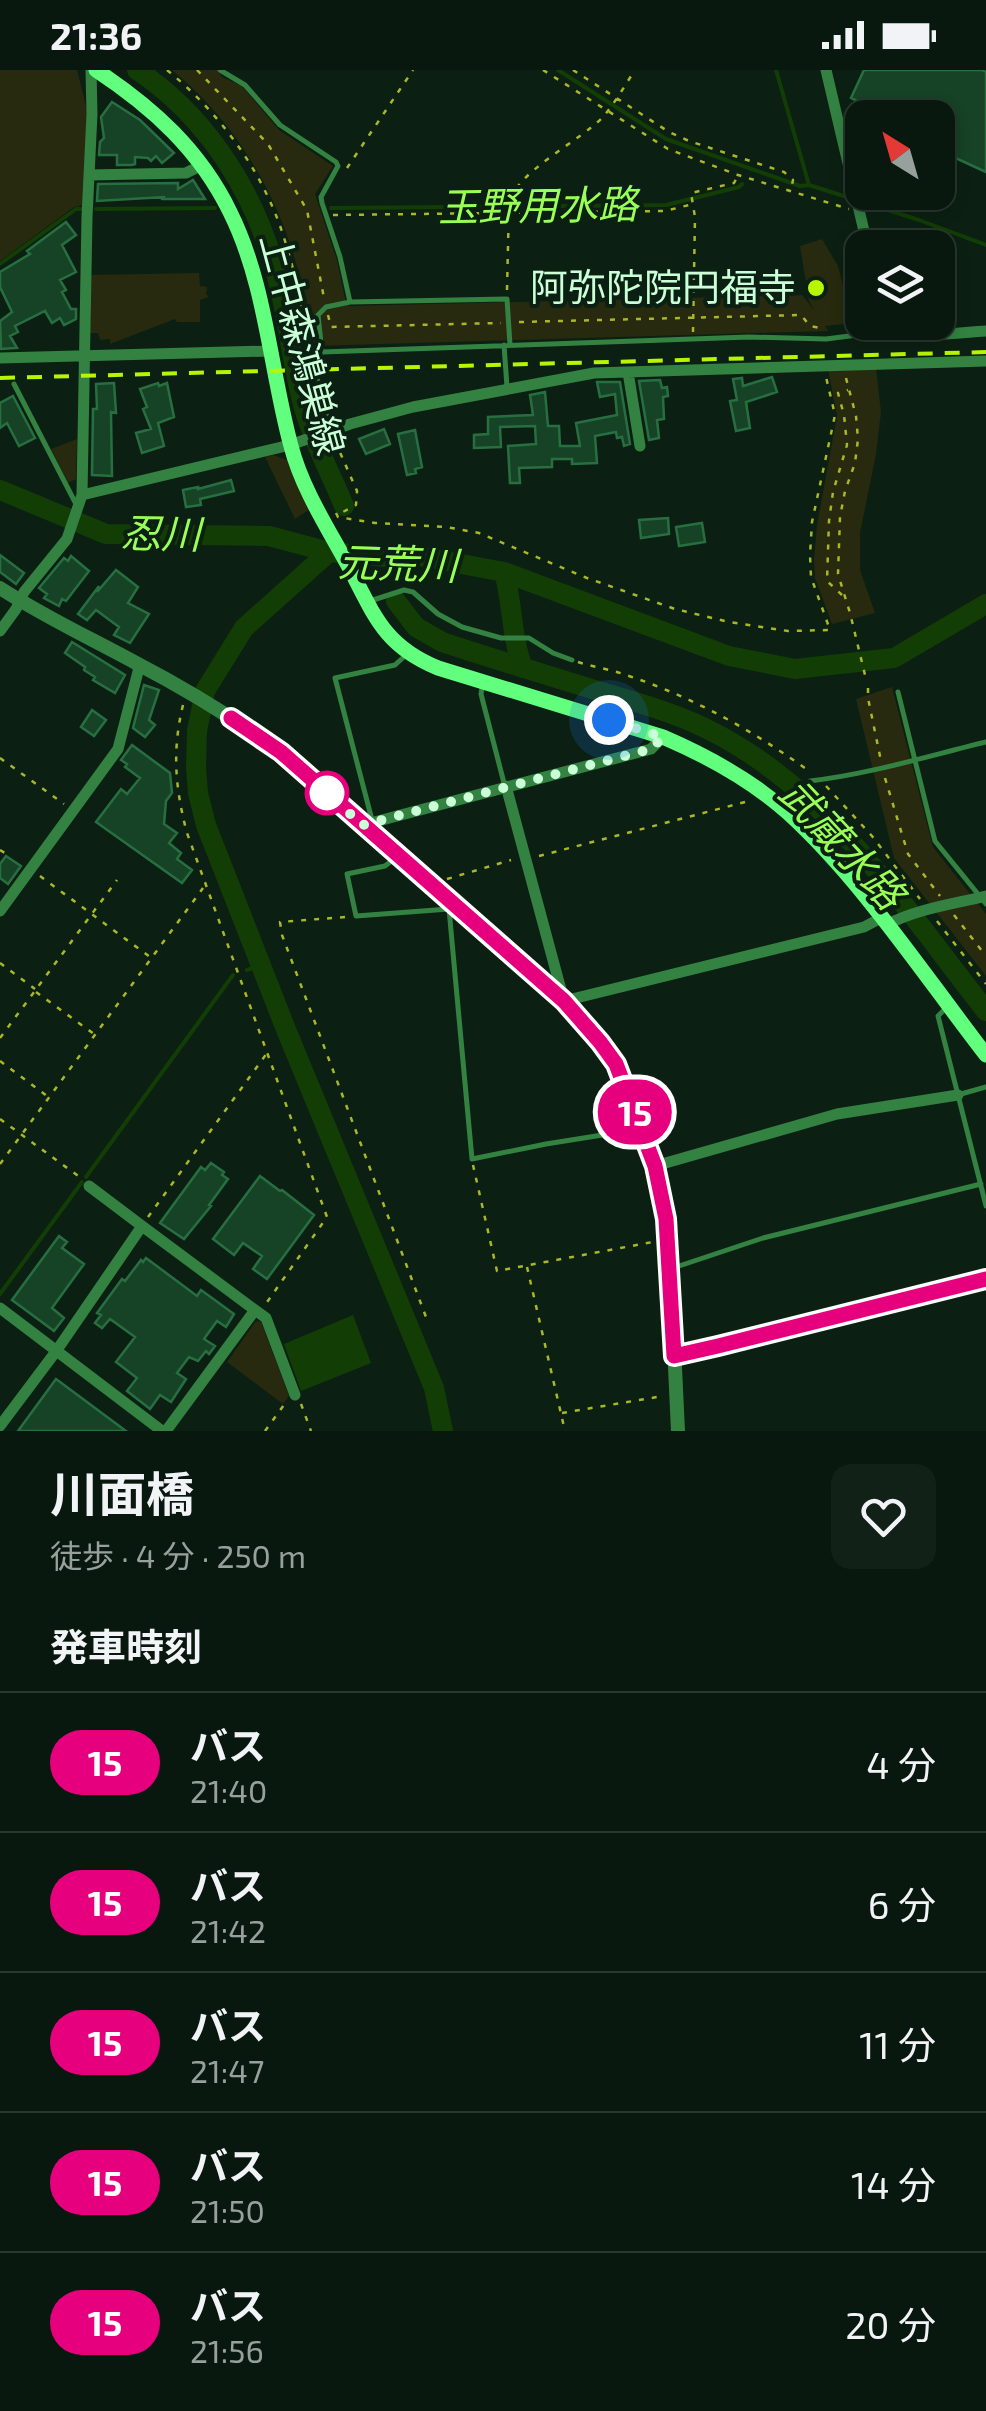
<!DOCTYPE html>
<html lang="ja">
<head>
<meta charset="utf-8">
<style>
	body { margin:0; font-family:"Exo 2","Noto Sans JP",sans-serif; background:#112117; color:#f1f3f6; height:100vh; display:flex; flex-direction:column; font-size:38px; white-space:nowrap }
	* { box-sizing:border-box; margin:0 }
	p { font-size:32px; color:#98a09e }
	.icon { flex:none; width:55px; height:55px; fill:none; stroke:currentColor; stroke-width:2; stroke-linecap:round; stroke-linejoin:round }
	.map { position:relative; height:1361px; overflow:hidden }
	.panel { display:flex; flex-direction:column; background:#08180e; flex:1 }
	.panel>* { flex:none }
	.badge { padding:0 20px; border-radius:32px; font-size:35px; line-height:65px }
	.needle { width:65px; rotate:323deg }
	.buttons { position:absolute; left:845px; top:30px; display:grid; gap:20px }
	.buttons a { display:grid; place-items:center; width:110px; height:110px; border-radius:20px; background:#08180e; box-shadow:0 5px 15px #0003,0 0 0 2px #29372e; font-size:50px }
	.you { position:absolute; width:50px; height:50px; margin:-25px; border:8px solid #fff; border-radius:50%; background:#1a73e8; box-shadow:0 0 0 15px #1a73e833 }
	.map>.badge { position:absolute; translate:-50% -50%; box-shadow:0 0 0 5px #fff }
	h2 { padding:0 50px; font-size:38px; line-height:90px }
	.round { display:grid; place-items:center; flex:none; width:105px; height:105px; border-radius:20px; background:#112117 }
	.summary { display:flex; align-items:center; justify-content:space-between; height:170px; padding:0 50px }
	h1 { font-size:48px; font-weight:700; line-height:75px }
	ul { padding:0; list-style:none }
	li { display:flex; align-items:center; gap:30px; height:140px; padding:0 50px; border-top:2px solid #29372e }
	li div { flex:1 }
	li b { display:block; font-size:38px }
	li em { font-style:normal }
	li .badge { min-width:110px; font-weight:700; text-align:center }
	.status { display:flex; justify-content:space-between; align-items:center; height:70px; padding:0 50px; background:#08180e; direction:ltr }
	.status svg { height:28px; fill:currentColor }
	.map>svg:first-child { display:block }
	.green { fill:#272a0e }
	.water { fill:#123e06 }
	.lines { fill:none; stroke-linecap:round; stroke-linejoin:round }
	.stream { stroke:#123e06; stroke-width:4 }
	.river { stroke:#123e06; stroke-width:20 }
	.building { fill:#164226; stroke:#276f40; stroke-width:2.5 }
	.path { stroke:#aab726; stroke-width:2.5; stroke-dasharray:5 8; stroke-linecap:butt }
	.service { stroke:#338242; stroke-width:5 }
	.minor { stroke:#338242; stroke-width:11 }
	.tertiary { stroke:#338242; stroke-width:14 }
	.secondary { stroke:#61ff7d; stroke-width:15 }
	.rail { stroke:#b8f500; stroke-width:4; stroke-dasharray:15 12; stroke-linecap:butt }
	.line-casing { stroke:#fff; stroke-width:22 }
	.line { stroke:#e6007e; stroke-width:15 }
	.walk { stroke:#caffd8; stroke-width:10; stroke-dasharray:0 18 }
	.poi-dot { fill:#b8f500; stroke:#0b2012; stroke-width:4 }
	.stop-dot { fill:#fff; stroke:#e6007e; stroke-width:5 }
	.labels { text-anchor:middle; stroke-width:8; stroke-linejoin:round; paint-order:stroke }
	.poi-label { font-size:38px; fill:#caffd8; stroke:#0b2012; text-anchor:end }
	.street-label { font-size:38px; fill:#caffd8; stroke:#0b2012 }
	.water-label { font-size:40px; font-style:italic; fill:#99ff58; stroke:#0b2012 }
</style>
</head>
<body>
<div class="status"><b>21:36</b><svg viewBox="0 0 49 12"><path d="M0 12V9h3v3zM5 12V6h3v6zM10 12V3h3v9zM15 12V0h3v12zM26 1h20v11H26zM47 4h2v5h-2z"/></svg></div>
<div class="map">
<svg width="986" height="1361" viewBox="0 0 986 1361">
	<rect width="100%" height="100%" fill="#0b2012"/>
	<path class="green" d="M0,0H77L87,40L83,135L74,137L0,191Z
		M172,0H217L222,7L242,16L279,60L333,96L315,124L337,190L346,233L350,236L802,225L814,240L809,231L800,176L822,169L838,196L853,253L825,256L828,261L313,276C308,249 303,220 296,193C275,118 232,49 172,0Z
		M199,203L200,216L207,217L206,224L209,227L200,230V252H177L175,249L110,274V269L100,270L98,263H90L91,205Z
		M876,298L881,342L876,384L860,463V500L875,543L832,554L815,508L814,490L817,455L837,346L828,299Z
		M77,369L76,409L68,413L51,379Z
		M273,385L287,390L310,439L295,449L265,387Z
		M892,617L933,777L986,844V906L894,788L856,629Z
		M256,1251L261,1252L289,1326L283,1334L227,1292Z"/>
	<path class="water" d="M353,1245L371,1293L301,1321L284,1274Z"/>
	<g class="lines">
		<path class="stream" d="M558,0L666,69L800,116L809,115L919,150L986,175
			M776,0L809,115
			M331,138L666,135L739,117L742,114
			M96,139L215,138
			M0,194L76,139H81
			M247,900L261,895
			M86,1107L233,905
			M0,1224L82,1112"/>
		<path class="river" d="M137,0C209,48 258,127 278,211C289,253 292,296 304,338C313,371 331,404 344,436
			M0,420L106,464L269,466L329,482L386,487L419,486L504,502L729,586L795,599L894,588L986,534
			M329,482L244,558L205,621L197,661L196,698L198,723L206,755L287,962L434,1318L443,1361
			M504,502C513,534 511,567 523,598
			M396,531L416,557L442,572C493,589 544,604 595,620C632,631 669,641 703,657C827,716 904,837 986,941"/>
	</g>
	<path class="building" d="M864,0H982L986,2V102L938,80V48H863L868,36L851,28Z
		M112,32L140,50L174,83L162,93L156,86L151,91L148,88L135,87V94L132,95H117V85H99L100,72L104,68L101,47Z
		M193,110L205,129H161L165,127L97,131L98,114L178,113V119Z
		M66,152L76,165L62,175L76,202L60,210L66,220L62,222L71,239H76V249L64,255L60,248L52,253L45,241L15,256L18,262L10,266L17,278L1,279L0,251L12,242L0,217V202L30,184L27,181Z
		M772,307L777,322L746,332L750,358L736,361L730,331L737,330L733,309L742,308L743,316Z
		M660,310L662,318L667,317L668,326L663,327L664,349L657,350L659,368L649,370L639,311Z
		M597,312H620L630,374L624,376L622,367L617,368L616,362L595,366L597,393L572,394V389H552V397L519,398L520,413H510L508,376L536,374L535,356L500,357L501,377L474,378V365L488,364V347L533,345L530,325L545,322L548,356H559L560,376H580L576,353L617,345L615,324L600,327Z
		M114,313L116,343L111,342L112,406L92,405L93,339H97L96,314Z
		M158,313L159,316L167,313L174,347L158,353L164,376L142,383L136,363L151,359L143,339L147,337L140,319Z
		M13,326L35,368L19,376L7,353L0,358V333Z
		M384,359L390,374L366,384L359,369Z
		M415,360L422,397L415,399L416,403L407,405L398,364Z
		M231,410L234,421L200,429L201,435L186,437L183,420L198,417V419Z
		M668,448L669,464L641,468L639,450Z
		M702,453L705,472L679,476L676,457Z
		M0,485L24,503L16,514L0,502Z
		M71,486L89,501L66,531L62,529L59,536L44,528L47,524L39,518L64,488L68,491Z
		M116,500L138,517L128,533L149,544L130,573L114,565L119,557L96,540L87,550L78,544L99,516L97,522Z
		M72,572L125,605L115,623L93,610L95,607L84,600L85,597L65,583Z
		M144,615L159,620L149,650L155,655L145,667L133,658Z
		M92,640L106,650L94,666L81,657Z
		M132,675L170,703L172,723L166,731L164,754L177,763L169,773L181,783L177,789L192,800L182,813L96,752L121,719L127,724L140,708L125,697L127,694L121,690Z
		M6,786L21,796L8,814L0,808V794Z
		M211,1093L224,1102L222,1105L228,1109L209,1135L211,1136L184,1169L160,1153L201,1097L205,1100Z
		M260,1106L280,1121L282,1120L314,1145L267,1209L253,1199L262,1186L243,1173L234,1185L213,1169Z
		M59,1166L67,1172L62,1178L84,1194L52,1238L64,1248L54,1261L12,1230Z
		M146,1188L197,1226L201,1220L234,1244L226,1257L217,1251L204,1269L215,1276L209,1284L206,1281L198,1291L189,1287L177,1303L186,1309L171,1332L160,1325L150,1339L127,1321L137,1308L116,1292L135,1267L110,1249L102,1258L95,1253L101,1245L97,1243L122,1209L125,1211L141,1190L143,1192Z
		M56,1309L126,1361H18Z"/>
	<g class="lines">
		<path class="path" d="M167,0C221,44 265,104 285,171C297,208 303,247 311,286
			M197,0L268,74L307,140L324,228
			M543,0L668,79L738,105L849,139
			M573,0L669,62L689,71L784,102L793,110L791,119
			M347,98L413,0
			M333,145L665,141L693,134
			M507,220L509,133C517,101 580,71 603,47C615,33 625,15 635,0
			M328,245L331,257L501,253
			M519,252L801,245L810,256L820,258
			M693,262L695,147L691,123L734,113L738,106
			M846,308L856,346L858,369L855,393L845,421L840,447L838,504L850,543L866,609
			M335,371L357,421L356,435L341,443H336
			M336,443L338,447L375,453L446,457L479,463L587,508L675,539L729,552L788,561L830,560L811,507L810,485L812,452L835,345L826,307
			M842,525L827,511L829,451L833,422L847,375L844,345L838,323L848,320
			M578,592C593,597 609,599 623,604C691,626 752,660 809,701
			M868,618V628L881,691
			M183,635C172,680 175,718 187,763L327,1147L265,1235
			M0,688L64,734
			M885,708L908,784L940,826
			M826,716L872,766L920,829
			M0,780L5,783
			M539,786L749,731
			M40,806L150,887
			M447,809L511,790
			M954,845L986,886
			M345,847L280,852L282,865L426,1247
			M937,851L986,914
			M0,893L35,919
			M36,922L94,964
			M0,968L117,810
			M0,991L47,1026
			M0,1049L81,1108
			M0,1094L203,818
			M473,1095L497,1201L658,1171
			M148,1147L267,983
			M527,1197L565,1361
			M301,1334L311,1361
			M562,1343L663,1326
			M265,1361L286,1332"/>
		<path class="service" d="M220,0L245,15L280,55L336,92L338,96L321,127L322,133L340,187L350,232
			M504,275L507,317
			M322,282L749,267L826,269L873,263L892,252
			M14,314L77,436
			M330,358L314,297L322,282L318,245L326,237L350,232L507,229L510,275
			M370,531L404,520L413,522L438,544L462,557L501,568H529L553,583L572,590
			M483,613L481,624L504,713
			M898,622L935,771L986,834
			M787,738L810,711C870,704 928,686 986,672
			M372,750L335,608L395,595L407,584
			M398,786L385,796L347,804L356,846L449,839L451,837
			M449,839L472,1089L546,1074L640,1059
			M946,938L938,946L986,1136
			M961,1024L986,1017
			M673,1198L763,1168L981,1114
			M679,1286L986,1209"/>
		<path class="minor" d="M826,0L868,178
			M89,105L186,103L202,95
			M894,252C918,272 957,262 986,261
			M0,288L269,281
			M628,302L640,376
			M82,425L290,375L350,354L413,337L594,303L986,291
			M0,561L16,539L24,522L67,469L82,425L87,147L92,44L91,0
			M506,716L564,931L864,857L881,848
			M363,755L651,679L663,667
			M0,841L118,679L140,594
			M886,855C916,839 953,834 986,826
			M655,1096L837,1044L958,1025
			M89,1116L142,1156
			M0,1238L162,1361
			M255,1240L266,1248L295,1325
			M0,1356L57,1280L142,1156L255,1240L166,1361"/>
		<path class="tertiary" d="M0,518C43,546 90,568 136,593C186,619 235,649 281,682L564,931L600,972L616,994L649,1075L662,1124L669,1170L678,1361"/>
		<path class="secondary" d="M96,0C152,37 200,80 230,142C266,214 270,299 291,376C302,419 329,460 350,499C375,547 385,576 438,598L663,667C707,686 751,710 787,742C861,809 924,905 986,985"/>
		<path class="rail" d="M0,308L986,282"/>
	</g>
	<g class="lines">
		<defs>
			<path id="line" d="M231,648L281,682L564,931L600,972L616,994L655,1096L666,1149L674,1286L718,1276L986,1209"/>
		</defs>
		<use href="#line" class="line-casing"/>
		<use href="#line" class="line"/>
		<path class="walk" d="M327,723L318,716L363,755L651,679L663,667L609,650"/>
	</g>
	<circle class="poi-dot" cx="816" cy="218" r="10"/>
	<circle class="stop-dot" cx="327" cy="723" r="20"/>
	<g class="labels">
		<g class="poi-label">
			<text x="796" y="231">阿弥陀院円福寺</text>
		</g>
		<g class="street-label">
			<text transform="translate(302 274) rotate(75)" y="13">上中森鴻巣線</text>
		</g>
		<g class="water-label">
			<text transform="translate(538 136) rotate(-1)" y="14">玉野用水路</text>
			<text transform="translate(161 464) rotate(1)" y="14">忍川</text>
			<text transform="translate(398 494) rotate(2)" y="14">元荒川</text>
			<text transform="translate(842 774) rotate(47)" y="14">武蔵水路</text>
		</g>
	</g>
</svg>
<div class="buttons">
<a><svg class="needle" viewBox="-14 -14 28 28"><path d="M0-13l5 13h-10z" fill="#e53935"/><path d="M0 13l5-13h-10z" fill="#98a09e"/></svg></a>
<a><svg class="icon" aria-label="layers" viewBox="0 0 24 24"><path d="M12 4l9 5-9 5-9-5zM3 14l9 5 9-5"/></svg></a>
</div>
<div class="you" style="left:609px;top:650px"></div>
<b class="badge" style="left:635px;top:1042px;background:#e6007e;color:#fff">15</b>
</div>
<section class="panel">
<div class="summary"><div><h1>川面橋</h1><p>徒歩 · 4 分 · 250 m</p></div><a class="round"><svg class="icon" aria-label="heart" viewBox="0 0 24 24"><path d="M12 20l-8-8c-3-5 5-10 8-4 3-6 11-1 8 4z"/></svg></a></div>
<h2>発車時刻</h2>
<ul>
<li><span class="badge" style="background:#e6007e;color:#fff">15</span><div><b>バス</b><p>21:40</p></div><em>4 分</em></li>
<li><span class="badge" style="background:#e6007e;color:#fff">15</span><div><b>バス</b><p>21:42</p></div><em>6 分</em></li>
<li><span class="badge" style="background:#e6007e;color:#fff">15</span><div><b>バス</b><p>21:47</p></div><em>11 分</em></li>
<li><span class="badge" style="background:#e6007e;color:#fff">15</span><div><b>バス</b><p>21:50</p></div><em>14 分</em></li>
<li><span class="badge" style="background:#e6007e;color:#fff">15</span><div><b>バス</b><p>21:56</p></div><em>20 分</em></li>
</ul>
</section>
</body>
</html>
